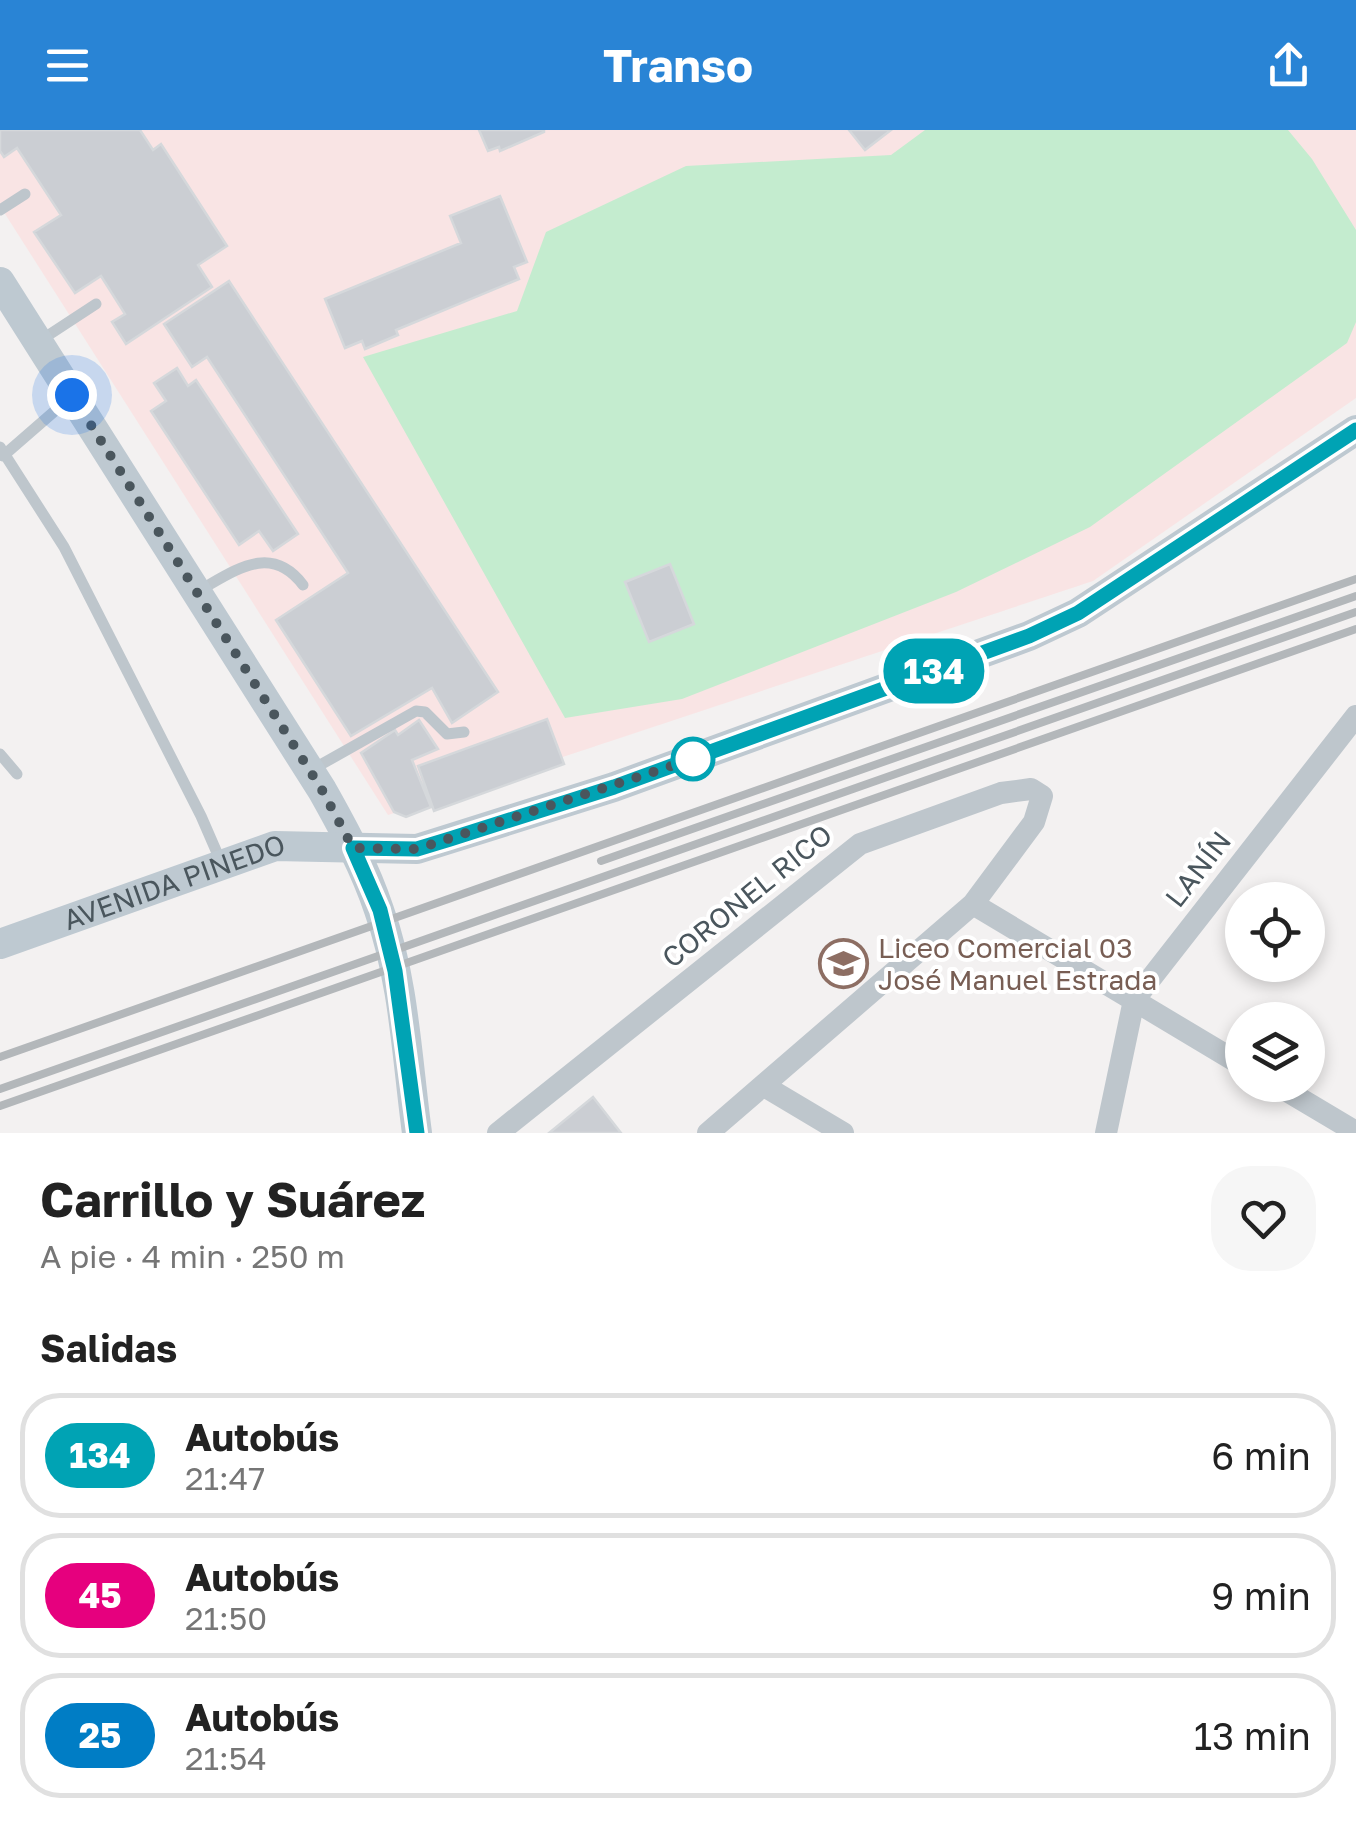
<!DOCTYPE html>
<html lang="es">
<head>
<meta charset="utf-8">
<style>
	body { margin:0; font-family:"Golos Text",sans-serif; background:#f6f6f6; color:#222; height:100vh; display:flex; flex-direction:column; font-size:38px; white-space:nowrap }
	* { box-sizing:border-box; margin:0 }
	p { font-size:32px; color:#767676 }
	.icon { flex:none; width:55px; height:55px; fill:none; stroke:currentColor; stroke-width:2; stroke-linecap:round; stroke-linejoin:round }
	.map { position:relative; height:1003px; overflow:hidden }
	.details { display:flex; flex-direction:column; background:#fff; flex:1 }
	.details>* { flex:none }
	.badge { padding:0 20px; border-radius:32px; font-size:35px; line-height:65px }
	.fabs { position:absolute; left:1225px; top:752px; display:grid; gap:20px }
	.fabs a { display:grid; place-items:center; width:100px; height:100px; border-radius:50%; background:#fff; box-shadow:0 5px 15px #0003; font-size:50px }
	.you { position:absolute; width:50px; height:50px; margin:-25px; border:8px solid #fff; border-radius:50%; background:#1a73e8; box-shadow:0 0 0 15px #1a73e833 }
	.map>.badge { position:absolute; translate:-50% -50%; box-shadow:0 0 0 5px #fff }
	h2 { padding:0 40px; font-size:38px; line-height:90px }
	.round { display:grid; place-items:center; flex:none; width:105px; height:105px; border-radius:40px; background:#f6f6f6 }
	.headline { display:flex; align-items:center; justify-content:space-between; height:170px; padding:0 40px }
	h1 { font-size:48px; font-weight:700; line-height:75px }
	ul { padding:0; list-style:none }
	li { display:flex; align-items:center; gap:30px; height:125px; margin:0 20px 15px; padding:0 20px; border:5px solid #e0e0e0; border-radius:40px }
	li div { flex:1 }
	li b { display:block; font-size:38px }
	li em { font-style:normal }
	li .badge { min-width:110px; font-weight:700; text-align:center }
	header { display:flex; justify-content:space-between; align-items:center; height:130px; padding:0 40px; background:#2984d5; color:#fff; font-size:45px; font-weight:700 }
	.map>svg:first-child { display:block }
	.medical { fill:#f9e4e4 }
	.green { fill:#c4eccf }
	.building { fill:#cbced3; stroke:#d5d8db; stroke-width:2.5 }
	.lines { fill:none; stroke-linecap:round; stroke-linejoin:round }
	.service { stroke:#bec6cc; stroke-width:11 }
	.minor { stroke:#bec6cc; stroke-width:22 }
	.secondary { stroke:#bec9d1; stroke-width:30 }
	.rail { stroke:#b3b7ba; stroke-width:8 }
	.line-casing { stroke:#fff; stroke-width:22 }
	.line { stroke:#00a3b4; stroke-width:15 }
	.walk { stroke:#4a565d; stroke-width:10; stroke-dasharray:0 18 }
	.stop-dot { fill:#fff; stroke:#00a3b4; stroke-width:5 }
	.labels { text-anchor:middle; stroke-width:8; stroke-linejoin:round; paint-order:stroke }
	.street-label { font-size:28px; fill:#4a565d; stroke:#fff }
	.education-label { font-size:28px; fill:#785e54; stroke:#fff; text-anchor:start }
</style>
</head>
<body>
<header><svg class="icon" aria-label="menu" viewBox="0 0 24 24"><path d="M4 6h16M4 12h16M4 18h16"/></svg>Transo<svg class="icon" aria-label="share" viewBox="0 0 24 24"><path d="M12 15V3M7 8l5-5 5 5M5 13v7h14v-7"/></svg></header>
<div class="map">
<svg width="1356" height="1003" viewBox="0 0 1356 1003">
	<rect width="100%" height="100%" fill="#f3f1f1"/>
	<path class="medical" d="M0,0H1356V268L1093,451L388,685L0,76Z"/>
	<path class="green" d="M925,0H1288L1312,29L1356,100V192L1347,213L1090,397L956,462L682,569L565,588L363,227L517,181L546,102L686,36L891,25Z"/>
	<path class="building" d="M0,0H140L153,20L161,14L227,116L198,135L212,157L126,214L112,192L125,184L101,146L75,163L34,102L61,85L17,18L4,27L0,21Z
		M479,0H544V2L500,21L499,17L488,21Z
		M849,0H891L865,20Z
		M500,66L527,132L514,137L519,149L396,200L398,205L365,219L362,211L345,218L325,169L461,113L450,86Z
		M229,151L498,562L452,593L432,558L351,606L276,490L348,443L207,227L192,237L164,194Z
		M177,238L188,256L196,250L298,404L273,421L259,401L239,415L151,281L166,271L154,253Z
		M670,434L694,494L649,512L625,452Z
		M547,589L564,634L434,681L418,636Z
		M419,590L438,619L412,630L431,677L406,687L394,682L361,623L395,600L398,605Z
		M593,967L621,1003H549Z"/>
	<g class="lines">
		<path class="service" d="M0,80L25,64
			M38,212L96,174
			M0,317L64,417L201,686L221,732
			M3,326L72,266
			M200,460C236,440 271,413 303,455
			M0,624L17,644
			M313,639L416,581L425,582L447,604L464,602"/>
		<path class="minor" d="M973,774L1242,935
			M1277,955L1356,1002
			M764,956L843,1003
			M498,1003L860,714L1001,663L1031,659L1042,666L1034,692L973,774L708,1003
			M1106,1003L1134,870L1356,586"/>
		<g class="secondary">
			<path d="M0,152L322,660C344,699 365,738 379,780C404,850 407,929 417,1003"/>
			<path id="s1" d="M0,814L275,716L417,719L614,657L1029,506L1078,483L1356,300"/>
		</g>
		<path class="rail" d="M601,731L1356,466
			M0,927L1356,449
			M0,959L1356,482
			M0,976L1356,499"/>
	</g>
	<g class="lines">
		<defs>
			<path id="line" d="M417,1003L395,841L380,780L353,718L417,719L450,709L614,657L1029,506L1078,483L1356,300"/>
		</defs>
		<use href="#line" class="line-casing"/>
		<use href="#line" class="line"/>
		<path class="walk" d="M72,265L322,660L353,718L417,719L693,629"/>
	</g>
	<defs>
		<symbol id="school-ring" viewBox="-11 -11 22 22"><circle r="9.5" fill="#fff" stroke="#8d6e63" stroke-width="1.5"/><path d="M0-5L7-2L0 1L-7-2ZM-4 1L0 2.5L4 1V4Q0 6-4 4Z" fill="#8d6e63"/></symbol>
	</defs>
	<g fill-rule="evenodd">
		<use href="#school-ring" x="816" y="806" width="55" height="55"/>
	</g>
	<circle class="stop-dot" cx="693" cy="629" r="20"/>
	<g class="labels">
		<g class="street-label">
			<text transform="translate(1198 739) rotate(-52)" y="10">LANÍN</text>
			<text dy="10" stroke="none"><textPath href="#s1" startOffset="185">AVENIDA PINEDO</textPath></text>
			<text transform="translate(747 766) rotate(-39)" y="10">CORONEL RICO</text>
		</g>
		<g class="education-label">
			<text x="878" y="828">Liceo Comercial 03<tspan x="878" dy="32">José Manuel Estrada</tspan></text>
		</g>
	</g>
</svg>
<div class="fabs">
<a><svg class="icon" aria-label="locate" viewBox="0 0 24 24"><circle cx="12" cy="12" r="6"/><path d="M12 2v4M12 18v4M2 12h4M18 12h4"/></svg></a>
<a><svg class="icon" aria-label="layers" viewBox="0 0 24 24"><path d="M12 4l9 5-9 5-9-5zM3 14l9 5 9-5"/></svg></a>
</div>
<div class="you" style="left:72px;top:265px"></div>
<b class="badge" style="left:934px;top:541px;background:#00a3b4;color:#fff">134</b>
</div>
<section class="details">
<div class="headline"><div><h1>Carrillo y Suárez</h1><p>A pie · 4 min · 250 m</p></div><a class="round"><svg class="icon" aria-label="heart" viewBox="0 0 24 24"><path d="M12 20l-8-8c-3-5 5-10 8-4 3-6 11-1 8 4z"/></svg></a></div>
<h2>Salidas</h2>
<ul>
<li><span class="badge" style="background:#00a3b4;color:#fff">134</span><div><b>Autobús</b><p>21:47</p></div><em>6 min</em></li>
<li><span class="badge" style="background:#e6007e;color:#fff">45</span><div><b>Autobús</b><p>21:50</p></div><em>9 min</em></li>
<li><span class="badge" style="background:#007dc5;color:#fff">25</span><div><b>Autobús</b><p>21:54</p></div><em>13 min</em></li>
</ul>
</section>
</body>
</html>
